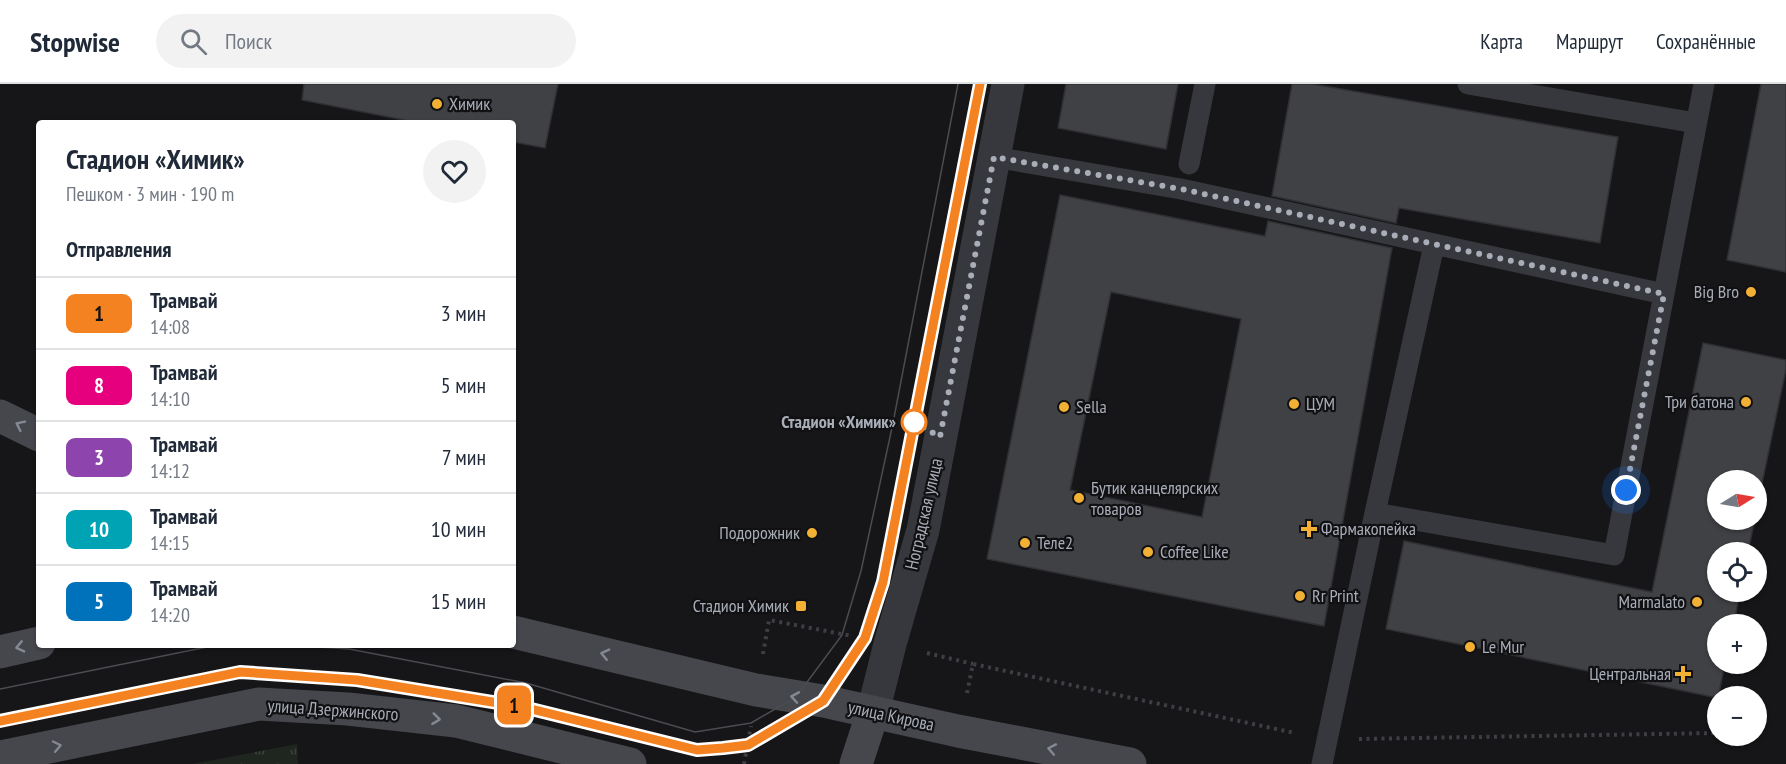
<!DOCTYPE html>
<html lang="ru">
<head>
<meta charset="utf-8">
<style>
	body { margin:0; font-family:"PT Sans Narrow",sans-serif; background:#f2f2f3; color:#1f2937; height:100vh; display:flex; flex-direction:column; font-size:22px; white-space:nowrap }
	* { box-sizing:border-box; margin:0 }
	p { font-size:20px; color:#747a83 }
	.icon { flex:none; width:33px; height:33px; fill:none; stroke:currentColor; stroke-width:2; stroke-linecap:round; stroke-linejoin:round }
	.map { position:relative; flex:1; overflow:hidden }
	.details { position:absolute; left:36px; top:36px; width:480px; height:528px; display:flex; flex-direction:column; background:#fff; border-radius:6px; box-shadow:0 2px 4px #0004 }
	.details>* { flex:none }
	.badge { padding:0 12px; border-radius:9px; font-size:21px; line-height:39px }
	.needle { width:39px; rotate:79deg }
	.fabs { position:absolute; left:1707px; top:386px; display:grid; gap:12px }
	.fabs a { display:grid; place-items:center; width:60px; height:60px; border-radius:50%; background:#fff; box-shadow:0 2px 4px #0004; font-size:30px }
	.you { position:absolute; width:30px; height:30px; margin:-15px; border:4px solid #fff; border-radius:50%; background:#1a73e8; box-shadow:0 0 0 9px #1a73e833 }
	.map>.badge { position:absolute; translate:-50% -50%; box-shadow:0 0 0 3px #fff }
	h2 { padding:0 30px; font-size:22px; line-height:54px }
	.round { display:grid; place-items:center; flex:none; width:63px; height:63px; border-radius:32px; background:#f2f2f3 }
	.headline { display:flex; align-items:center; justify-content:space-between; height:102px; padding:0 30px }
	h1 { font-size:28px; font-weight:700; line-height:45px }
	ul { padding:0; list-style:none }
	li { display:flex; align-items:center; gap:18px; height:72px; padding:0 30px; border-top:2px solid #e0e1e3 }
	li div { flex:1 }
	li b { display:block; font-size:22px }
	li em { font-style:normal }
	li .badge { min-width:66px; font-weight:700; text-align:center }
	header { display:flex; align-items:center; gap:36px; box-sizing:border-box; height:84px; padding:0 30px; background:#fff; border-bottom:2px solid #e0e1e3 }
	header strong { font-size:28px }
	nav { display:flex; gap:33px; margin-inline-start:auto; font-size:21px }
	.search { width:420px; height:54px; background:#f2f2f3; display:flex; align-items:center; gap:15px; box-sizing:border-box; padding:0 21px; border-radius:33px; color:#747a83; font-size:22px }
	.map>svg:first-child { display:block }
	.park { fill:url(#park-tufts) }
	.building { fill:#404145; stroke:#303034; stroke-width:1.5; fill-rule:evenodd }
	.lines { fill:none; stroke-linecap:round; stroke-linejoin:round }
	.path { stroke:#3d3f44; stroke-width:4; stroke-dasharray:3 4.5; stroke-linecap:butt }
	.lane { stroke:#37383d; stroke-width:21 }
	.street { stroke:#37383d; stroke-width:33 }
	.secondary { stroke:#45474d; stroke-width:33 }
	.tram { stroke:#4a4c52; stroke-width:1.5 }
	.oneway { stroke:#858993 }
	.line-casing { stroke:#fff; stroke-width:14 }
	.line { stroke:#f58220; stroke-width:9 }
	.walk { stroke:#a8adb8; stroke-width:6; stroke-dasharray:0 10.8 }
	.poi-dot { fill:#f2b134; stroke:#111113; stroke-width:2 }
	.stop-dot { fill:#fff; stroke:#f58220; stroke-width:3 }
	.labels { text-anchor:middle; stroke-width:4.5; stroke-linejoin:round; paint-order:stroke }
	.poi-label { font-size:18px; fill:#a8adb8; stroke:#111113; text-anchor:start }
	.stop-label { font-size:18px; font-weight:bold; fill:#a8adb8; stroke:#111113; text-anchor:end }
	.street-label { font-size:18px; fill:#a8adb8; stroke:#111113 }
</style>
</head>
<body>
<header>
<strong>Stopwise</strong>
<div class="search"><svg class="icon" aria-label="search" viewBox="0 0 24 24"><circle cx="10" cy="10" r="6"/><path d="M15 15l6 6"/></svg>Поиск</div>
<nav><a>Карта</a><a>Маршрут</a><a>Сохранённые</a></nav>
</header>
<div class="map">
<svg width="1786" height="680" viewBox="0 0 1786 680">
	<defs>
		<pattern id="park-tufts" width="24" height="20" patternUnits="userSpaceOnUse" patternTransform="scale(1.5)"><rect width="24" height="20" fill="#1e261f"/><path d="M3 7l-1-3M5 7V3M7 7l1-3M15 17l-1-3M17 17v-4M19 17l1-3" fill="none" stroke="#3c433d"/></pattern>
	</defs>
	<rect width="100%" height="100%" fill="#161618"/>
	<path class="park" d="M297,660L298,680H193Z"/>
	<path class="building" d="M304,0H558L545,64L513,58V39H419L302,16Z
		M1066,0H1178L1166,65L1058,44Z
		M1292,0H1312L1618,53L1600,159L1399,124L1396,139L1272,112Z
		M1761,0H1786V188L1727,176Z
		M1060,111L1265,152L1268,137L1392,164L1324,542L987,475ZM1111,208L1241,235L1202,433L1070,406Z
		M1703,259L1786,276V285L1756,428V396H1718V435H1755L1748,468H1718V507H1740L1734,540H1718V579H1725L1718,614L1386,545L1404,457L1652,508Z"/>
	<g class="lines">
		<path class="path" d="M927,569L973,580
			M763,570L769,536L852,552
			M967,609L973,580L1295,649
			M1359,655L1718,649
			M744,680L751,642"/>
		<path class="lane" d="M1468,0L1696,39
			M994,73L1181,105L1664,210L1704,0
			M1189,80L1205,0
			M1375,429L1614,471L1664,210
			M1322,680L1375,429L1434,161"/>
		<path class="street" d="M873,628L890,560L923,446L1008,0"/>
		<path class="secondary" d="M0,332L39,351
			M513,548L756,606L823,617L958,647L1130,680
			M0,568L39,559
			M0,673L259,620L348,625L456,637L630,680
			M856,680L873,628"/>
		<path class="tram" d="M289,561L349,565L526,599L695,648L751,639L796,613L842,551L861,487L893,339L958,0
			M0,605L217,561
			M0,637L240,588L357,596L523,623L697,666L723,665L748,661L823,617L865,554L883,498L980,0"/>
	</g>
	<defs><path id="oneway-chevron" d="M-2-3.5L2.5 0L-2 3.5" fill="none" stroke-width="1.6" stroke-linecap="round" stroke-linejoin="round" transform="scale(1.5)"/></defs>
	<g class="oneway">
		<use href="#oneway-chevron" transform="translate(20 341) rotate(-154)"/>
		<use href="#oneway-chevron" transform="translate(20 563) rotate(167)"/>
		<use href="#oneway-chevron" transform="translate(605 570) rotate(-167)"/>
		<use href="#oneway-chevron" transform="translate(795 613) rotate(-170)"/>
		<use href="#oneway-chevron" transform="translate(436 635) rotate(7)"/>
		<use href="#oneway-chevron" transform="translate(57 662) rotate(-12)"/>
		<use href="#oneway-chevron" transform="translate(1052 665) rotate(-169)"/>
	</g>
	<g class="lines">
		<defs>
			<path id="line" d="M0,637L240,588L357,596L523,623L697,666L723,664L748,661L823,617L865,554L883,498L980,0"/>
		</defs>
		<use href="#line" class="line-casing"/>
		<use href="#line" class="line"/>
		<path class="walk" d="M914,338L940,353L994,73L1181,105L1664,210L1626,406"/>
	</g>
	<g class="poi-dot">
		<circle cx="437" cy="20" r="6"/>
		<circle cx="1751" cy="208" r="6"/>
		<circle cx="1746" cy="318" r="6"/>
		<circle cx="1294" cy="320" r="6"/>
		<circle cx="1064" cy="323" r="6"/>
		<circle cx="1079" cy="414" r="6"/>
		<path d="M1306 436h6v6h6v6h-6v6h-6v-6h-6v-6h6z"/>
		<circle cx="812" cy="449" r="6"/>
		<circle cx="1025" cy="459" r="6"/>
		<circle cx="1148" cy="468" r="6"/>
		<circle cx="1300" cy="512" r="6"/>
		<circle cx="1697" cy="518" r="6"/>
		<rect x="795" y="516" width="12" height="12" rx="3"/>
		<circle cx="1470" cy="563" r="6"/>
		<path d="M1680 581h6v6h6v6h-6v6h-6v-6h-6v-6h6z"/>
	</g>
	<circle class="stop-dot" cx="914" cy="338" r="12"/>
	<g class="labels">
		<g class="poi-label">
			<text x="449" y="26">Химик</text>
			<text x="1739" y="214" text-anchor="end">Big Bro</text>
			<text x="1734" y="324" text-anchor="end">Три батона</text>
			<text x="1306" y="326">ЦУМ</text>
			<text x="1076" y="329">Sella</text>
			<text x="1091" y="410">Бутик канцелярских<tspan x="1091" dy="21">товаров</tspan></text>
			<text x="1321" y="451">Фармакопейка</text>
			<text x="800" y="455" text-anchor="end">Подорожник</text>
			<text x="1037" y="465">Теле2</text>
			<text x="1160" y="474">Coffee Like</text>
			<text x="1312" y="518">Rr Print</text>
			<text x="1685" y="524" text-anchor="end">Marmalato</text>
			<text x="789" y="528" text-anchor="end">Стадион Химик</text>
			<text x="1482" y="569">Le Mur</text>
			<text x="1671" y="596" text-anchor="end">Центральная</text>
		</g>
		<g class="stop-label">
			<text x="896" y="344">Стадион «Химик»</text>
		</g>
		<g class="street-label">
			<text transform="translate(924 430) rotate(-77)" y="6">Ноградская улица</text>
			<text transform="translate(333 626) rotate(4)" y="6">улица Дзержинского</text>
			<text transform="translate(891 632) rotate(12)" y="6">улица Кирова</text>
		</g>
	</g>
</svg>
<div class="fabs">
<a><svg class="needle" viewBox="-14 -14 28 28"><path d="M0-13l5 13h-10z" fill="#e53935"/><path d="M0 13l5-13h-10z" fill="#747a83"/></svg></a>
<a><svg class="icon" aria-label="locate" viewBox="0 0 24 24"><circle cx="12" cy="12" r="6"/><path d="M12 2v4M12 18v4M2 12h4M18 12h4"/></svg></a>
<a>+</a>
<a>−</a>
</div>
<div class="you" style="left:1626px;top:406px"></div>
<b class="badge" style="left:514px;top:621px;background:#f58220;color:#111">1</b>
<section class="details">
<div class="headline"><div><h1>Стадион «Химик»</h1><p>Пешком · 3 мин · 190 m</p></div><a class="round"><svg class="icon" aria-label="heart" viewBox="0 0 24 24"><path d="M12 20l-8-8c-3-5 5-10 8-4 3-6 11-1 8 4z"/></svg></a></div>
<h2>Отправления</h2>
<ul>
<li><span class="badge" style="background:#f58220;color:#111">1</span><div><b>Трамвай</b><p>14:08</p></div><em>3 мин</em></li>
<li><span class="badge" style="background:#e6007e;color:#fff">8</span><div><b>Трамвай</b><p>14:10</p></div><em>5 мин</em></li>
<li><span class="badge" style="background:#8e44ad;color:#fff">3</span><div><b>Трамвай</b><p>14:12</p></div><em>7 мин</em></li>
<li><span class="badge" style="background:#00a3b4;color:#fff">10</span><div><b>Трамвай</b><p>14:15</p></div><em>10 мин</em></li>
<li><span class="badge" style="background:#0072bc;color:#fff">5</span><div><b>Трамвай</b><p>14:20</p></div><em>15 мин</em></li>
</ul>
</section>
</div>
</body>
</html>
